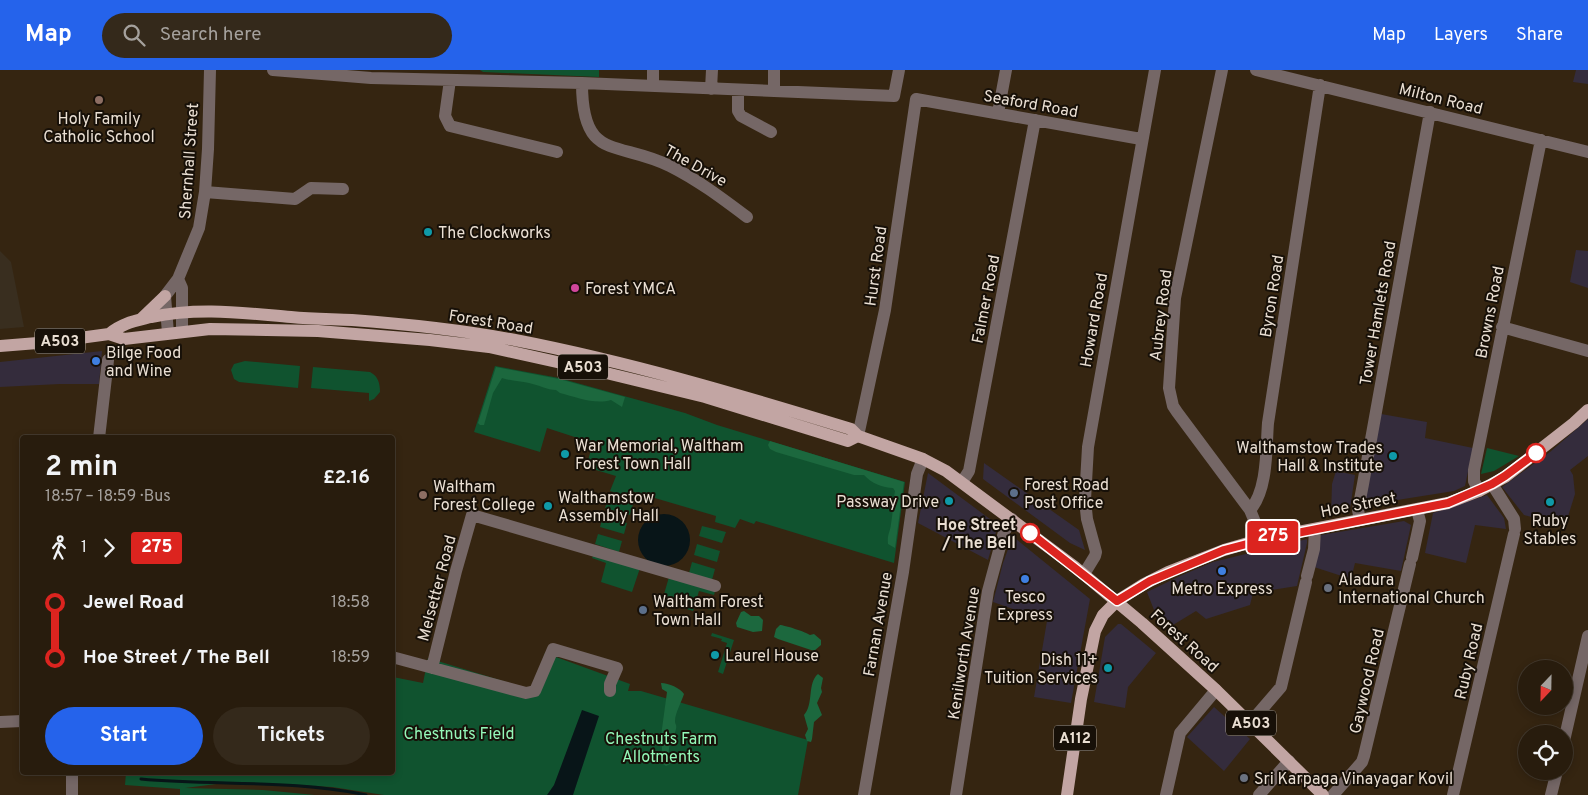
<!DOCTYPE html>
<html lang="en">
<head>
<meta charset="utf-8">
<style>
	body { margin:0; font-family:Overpass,sans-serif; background:#34291b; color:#f1f3f6; height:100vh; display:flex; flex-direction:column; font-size:19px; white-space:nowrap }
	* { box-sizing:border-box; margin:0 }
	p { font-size:16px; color:#a5a19d }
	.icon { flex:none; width:28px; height:28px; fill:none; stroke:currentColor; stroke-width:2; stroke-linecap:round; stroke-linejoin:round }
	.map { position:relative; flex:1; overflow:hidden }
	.panel { position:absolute; left:20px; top:365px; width:375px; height:340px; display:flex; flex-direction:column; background:#281c0d; border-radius:5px; box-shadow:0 2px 8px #0003,0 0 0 1px #443a2e }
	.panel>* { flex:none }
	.badge { padding:0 10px; border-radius:4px; font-size:18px; line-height:32px }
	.needle { width:32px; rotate:202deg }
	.fabs { position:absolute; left:1518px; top:590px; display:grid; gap:10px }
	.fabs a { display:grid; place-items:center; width:55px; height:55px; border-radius:50%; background:#281c0d; box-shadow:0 2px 8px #0003,0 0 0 1px #443a2e; font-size:25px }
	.map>.badge { position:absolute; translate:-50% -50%; box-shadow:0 0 0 2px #fff }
	.legs { display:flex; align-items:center; gap:8px; height:55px; padding:0 25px; font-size:16px }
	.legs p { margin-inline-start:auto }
	.overview { display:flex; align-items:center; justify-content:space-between; height:85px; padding:0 25px }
	h1 { font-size:28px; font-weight:700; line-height:38px }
	.action { display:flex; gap:10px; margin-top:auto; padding:10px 25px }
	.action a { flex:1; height:58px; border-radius:30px; background:#2563eb; color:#fff; font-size:20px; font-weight:700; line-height:58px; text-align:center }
	.action a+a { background:#34291b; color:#f1f3f6 }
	ul { padding:0 25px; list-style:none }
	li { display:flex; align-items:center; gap:18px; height:55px; font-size:19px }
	li i { display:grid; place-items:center; width:8px; height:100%; margin:0 6px; background:currentColor }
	li i::after { content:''; width:12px; height:12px; margin:-6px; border:4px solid; border-radius:50%; background:#281c0d }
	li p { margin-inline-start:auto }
	li:first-child i { background:linear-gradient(#0000 50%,currentColor 0) }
	li:last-child i { background:linear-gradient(currentColor 50%,#0000 0) }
	header { display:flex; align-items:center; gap:30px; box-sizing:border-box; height:70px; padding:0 25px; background:#2563eb; color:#fff }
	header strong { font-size:24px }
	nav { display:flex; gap:28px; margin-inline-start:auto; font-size:18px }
	.search { width:350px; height:45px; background:#34291b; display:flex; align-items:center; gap:12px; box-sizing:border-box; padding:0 18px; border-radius:28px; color:#a5a19d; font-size:19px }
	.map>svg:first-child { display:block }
	.commercial { fill:#342c3c }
	.medical { fill:#392e1f }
	.green { fill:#10532f }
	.forest { fill:#1c683e }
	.water { fill:#081518 }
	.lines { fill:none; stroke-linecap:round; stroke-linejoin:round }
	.stream { stroke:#081518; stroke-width:3 }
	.minor { stroke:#756766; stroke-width:12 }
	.major { stroke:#c2a5a3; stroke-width:12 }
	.line-1-casing { stroke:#fff; stroke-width:11 }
	.line-1 { stroke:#dc241f; stroke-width:8 }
	.education-dot { fill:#8d6e63; stroke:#171008; stroke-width:2 }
	.culture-dot { fill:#0f9aa8; stroke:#171008; stroke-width:2 }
	.hotel-dot { fill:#d1479c; stroke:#171008; stroke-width:2 }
	.shop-dot { fill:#3f7fe0; stroke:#171008; stroke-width:2 }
	.stop-1-dot { fill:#fff; stroke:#dc241f; stroke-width:2.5 }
	.service-dot { fill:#5c6f8a; stroke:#171008; stroke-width:2 }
	.worship-dot { fill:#6b7280; stroke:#171008; stroke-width:2 }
	.labels { text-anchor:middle; stroke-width:4; stroke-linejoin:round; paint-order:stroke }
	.shield { fill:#171008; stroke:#aba196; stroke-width:1 }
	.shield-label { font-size:15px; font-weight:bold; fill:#eadfd3 }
	.street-label { font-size:16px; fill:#eadfd3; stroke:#171008 }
	.poi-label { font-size:16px; fill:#eadfd3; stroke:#171008; text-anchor:start }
	.stop-label { font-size:16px; font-weight:bold; fill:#eadfd3; stroke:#171008; text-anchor:end }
	.park-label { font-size:16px; fill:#94f8b8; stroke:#171008 }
</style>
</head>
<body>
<header>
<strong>Map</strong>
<div class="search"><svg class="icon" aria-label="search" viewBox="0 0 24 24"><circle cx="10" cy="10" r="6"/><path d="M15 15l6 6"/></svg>Search here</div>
<nav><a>Map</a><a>Layers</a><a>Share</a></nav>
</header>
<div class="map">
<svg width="1588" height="725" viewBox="0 0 1588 725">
	<rect width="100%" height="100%" fill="#352511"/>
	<path class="commercial" d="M1576,0H1588V14L1573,12Z
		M1576,180L1588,181V218L1570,212Z
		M102,281L99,314H60L0,317V292Z
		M1381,344L1427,352L1425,368L1473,378L1465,416L1454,421L1372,434L1365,432Z
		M1588,349V386L1570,400L1573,405L1575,424L1565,456L1524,445L1502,417L1550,382Z
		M984,393L1079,460L1085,480L1070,473L983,409Z
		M1336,401L1355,405L1350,439L1331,446L1332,414Z
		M928,403L998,455L988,490L918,453Z
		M1487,425L1504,448L1506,459L1475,455L1466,493L1425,483L1433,443Z
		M1404,451L1411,455L1401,501L1355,493L1351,509L1314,497L1321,465Z
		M1016,469L1090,529L1071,633L1034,627L1047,551L993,532L1003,493L1011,471Z
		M1307,469V473L1297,516L1253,523L1250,535L1206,549L1196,541L1173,555L1154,540L1147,522L1180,506L1213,492Z
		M1118,554H1121L1156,583L1128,617L1125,638L1094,632L1105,567Z
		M1214,637L1250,669L1224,701L1187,667Z"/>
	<path class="medical" d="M0,181L11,192L24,257L0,259Z"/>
	<path class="green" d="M480,0H599V7L483,2Z
		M245,291L300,296L298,318L239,312L234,309L231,300L234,294Z
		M495,296L559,308L685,343L717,355L905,412L894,493L756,451L754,454L740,449L735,458L715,452L716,446L631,421L629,427L610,421L616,406L586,397L593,373L547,358L540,382L474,362Z
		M313,297L370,302C378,306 380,313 380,322L374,329L369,331V323L311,318Z
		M1487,378L1519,386L1494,401L1481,404Z
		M609,427L633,434L630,445L605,438Z
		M603,446L627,453L624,464L600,457Z
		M702,456L726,462L722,473L699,466Z
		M598,464L622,471L619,482L595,474Z
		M697,474L720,481L717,492L694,485Z
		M594,484L640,498L632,522L601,512L606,493L592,488Z
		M692,492L715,499L712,510L689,503Z
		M669,507L715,521L714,525L699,521L693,541L662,531Z
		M712,563L734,570L723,604L718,602L727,573L721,571L722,569L711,566Z
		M545,583L630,614L628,621H641L808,670L798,725H384L332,717L232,712L185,718L263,720L315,725H180V719L125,715L126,702H392L393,607L423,613L428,588L532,620Z"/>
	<path class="forest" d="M496,297L559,309L625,327L622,337L611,330C595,335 576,327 560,323L556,320C547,320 539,315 529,313C520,311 511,311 502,308L493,323L484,355H480L478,353Z
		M770,371L904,412L895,478L888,474C887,464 890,463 891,454C893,443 893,432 895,421L893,418C883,418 871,413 864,405H854L776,382L770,379L768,375Z
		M744,541L751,546H759L763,550L762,561L753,562L737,557L736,553L741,542Z
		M780,555C784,555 806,562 810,565L814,564L821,570V575L814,581L778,569L774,567L776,559Z
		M818,604L823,608L821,618L822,622L817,633L822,645L814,652L812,669L811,672L807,671L805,665L808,659L804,645C814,634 807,613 818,604Z
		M661,613C669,613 680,618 684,624C682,631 675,643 675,651C675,655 677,654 676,659C672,674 666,675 670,694L666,696L663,694L661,666L667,622L662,619Z"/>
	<path class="water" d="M638 470a26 26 0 1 1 52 0a26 26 0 1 1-52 0Z
		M582,640L599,646L573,725H547L554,715Z"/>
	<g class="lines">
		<path class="stream" d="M141,709C216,716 293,709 366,725"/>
		<path class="minor" d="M273,0L371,8L582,13L894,26L899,0
			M1222,0L1175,228L1169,318L1173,336L1177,342L1250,440L1262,469
			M1256,0L1588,82
			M450,10L445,46L450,56L557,82
			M582,13C582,92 617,70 670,96C698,110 723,129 747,147
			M653,16V0
			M711,19L712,0
			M738,20V41L741,46L771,62
			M774,21V0
			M998,43L1006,0
			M205,122L295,129L311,118L343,119
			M178,209L182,218V261
			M1502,257L1588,281
			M168,263L165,226L178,209L199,158L205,122L208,79L210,0
			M858,366L885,240L916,29L1141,69
			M99,368L108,290
			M962,412L969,401L1035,50
			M1492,414L1514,449L1515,459
			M1479,421L1474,411V400L1541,70
			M1250,440C1268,420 1266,378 1268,353L1320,15
			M1360,450L1358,440L1363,414L1430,42
			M1412,488L1420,451L1417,440
			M1084,504L1095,486L1096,482L1087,449L1085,430L1088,377L1155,0
			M1307,506L1314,479L1315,459
			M392,587L526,623L535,621L553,579L617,598L610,614V621
			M432,598L456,501L472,445L715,516
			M0,652L22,651
			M1250,653L1281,617L1306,512
			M1564,671L1588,566
			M72,725V702
			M864,725L903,502L917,404L923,389
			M956,725L988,521L1004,462L1012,449
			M1166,725L1180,663L1216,620
			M1259,725L1289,691
			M1333,725L1362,692L1364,686L1410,494
			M1453,725L1514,464
			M1551,725L1557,701"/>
		<path class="major" d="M141,249L165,226
			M109,264C122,253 135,251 151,247C200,237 242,243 291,247C312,249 332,249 352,250C406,254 462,260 515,270C629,292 740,325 851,359L858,366L923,389L946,401L1075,497L1142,553L1216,620L1323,725
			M0,276L50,272L109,264L124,269L210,259L318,261L430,270L489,277L602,302L705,327L848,371L858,366
			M1067,725L1081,629L1095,561L1103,545L1117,531L1144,514L1168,502L1224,480L1262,469L1448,433L1479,421L1505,407L1574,353L1588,340"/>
	</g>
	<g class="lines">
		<defs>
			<path id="line-1" d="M1030,463L1117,531L1150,511L1224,480L1262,470L1448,433L1492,414L1505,406L1536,383"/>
		</defs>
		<use href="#line-1" class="line-1-casing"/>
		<use href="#line-1" class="line-1"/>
	</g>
	<g class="education-dot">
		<circle cx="99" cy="30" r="5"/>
		<circle cx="423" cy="425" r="5"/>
	</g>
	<g class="culture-dot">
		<circle cx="428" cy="162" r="5"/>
		<circle cx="565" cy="384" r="5"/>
		<circle cx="1393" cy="386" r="5"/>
		<circle cx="949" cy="431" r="5"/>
		<circle cx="1550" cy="432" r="5"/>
		<circle cx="548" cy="436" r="5"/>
		<circle cx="715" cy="585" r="5"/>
		<circle cx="1108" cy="598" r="5"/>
	</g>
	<circle class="hotel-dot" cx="575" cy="218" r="5"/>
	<g class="shop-dot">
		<circle cx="96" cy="291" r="5"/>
		<circle cx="1222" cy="501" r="5"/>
		<circle cx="1025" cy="509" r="5"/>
	</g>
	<g class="stop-1-dot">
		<circle cx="1536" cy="383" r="9"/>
		<circle cx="1030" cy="463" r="9"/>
	</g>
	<g class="service-dot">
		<circle cx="1014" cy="423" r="5"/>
		<circle cx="643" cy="540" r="5"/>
	</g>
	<g class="worship-dot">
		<circle cx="1328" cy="518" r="5"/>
		<circle cx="1244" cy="708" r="5"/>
	</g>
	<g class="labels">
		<g class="shield">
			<rect x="35" y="258.5" width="50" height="25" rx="4"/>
			<rect x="558" y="284.5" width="50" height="25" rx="4"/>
			<rect x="1226" y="640.5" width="50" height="25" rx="4"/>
			<rect x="1054" y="655.5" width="42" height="25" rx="4"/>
		</g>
		<g class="shield-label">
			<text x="60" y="276">A503</text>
			<text x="583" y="302">A503</text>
			<text x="1251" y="658">A503</text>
			<text x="1075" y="673">A112</text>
		</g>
		<g class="street-label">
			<text transform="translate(1441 28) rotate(14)" y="6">Milton Road</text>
			<text transform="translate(1031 33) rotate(10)" y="6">Seaford Road</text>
			<text transform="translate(188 91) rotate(-86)" y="6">Shernhall Street</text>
			<text transform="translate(696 95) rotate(29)" y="6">The Drive</text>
			<text transform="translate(875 196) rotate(-82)" y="6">Hurst Road</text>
			<text transform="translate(1271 226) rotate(-81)" y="6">Byron Road</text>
			<text transform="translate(985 229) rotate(-79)" y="6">Falmer Road</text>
			<text transform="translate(1489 242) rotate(-79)" y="6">Browns Road</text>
			<text transform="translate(1377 243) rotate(-80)" y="6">Tower Hamlets Road</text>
			<text transform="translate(1160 245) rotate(-83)" y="6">Aubrey Road</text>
			<text transform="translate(1093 250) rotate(-80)" y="6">Howard Road</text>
			<text transform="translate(491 251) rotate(9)" y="6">Forest Road</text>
			<text transform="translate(1358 434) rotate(-11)" y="6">Hoe Street</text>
			<text transform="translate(436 518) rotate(-75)" y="6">Melsetter Road</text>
			<text transform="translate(877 554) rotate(-80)" y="6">Farnan Avenue</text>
			<text transform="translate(1185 570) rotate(42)" y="6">Forest Road</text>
			<text transform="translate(963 583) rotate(-81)" y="6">Kenilworth Avenue</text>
			<text transform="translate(1468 591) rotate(-77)" y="6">Ruby Road</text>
			<text transform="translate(1366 611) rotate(-77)" y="6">Gaywood Road</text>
		</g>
		<g class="poi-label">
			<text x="99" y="54" text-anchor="middle">Holy Family<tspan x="99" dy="18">Catholic School</tspan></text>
			<text x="438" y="168">The Clockworks</text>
			<text x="585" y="224">Forest YMCA</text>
			<text x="106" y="288">Bilge Food<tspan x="106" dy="18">and Wine</tspan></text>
			<text x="575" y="381">War Memorial, Waltham<tspan x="575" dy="18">Forest Town Hall</tspan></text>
			<text x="1383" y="383" text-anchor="end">Walthamstow Trades<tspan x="1383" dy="18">Hall &amp; Institute</tspan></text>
			<text x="1024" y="420">Forest Road<tspan x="1024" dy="18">Post Office</tspan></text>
			<text x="433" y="422">Waltham<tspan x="433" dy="18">Forest College</tspan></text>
			<text x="558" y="433">Walthamstow<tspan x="558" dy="18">Assembly Hall</tspan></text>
			<text x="939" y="437" text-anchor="end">Passway Drive</text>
			<text x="1550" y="456" text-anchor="middle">Ruby<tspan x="1550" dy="18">Stables</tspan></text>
			<text x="1338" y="515">Aladura<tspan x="1338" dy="18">International Church</tspan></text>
			<text x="1222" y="524" text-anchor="middle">Metro Express</text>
			<text x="1025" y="532" text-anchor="middle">Tesco<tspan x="1025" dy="18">Express</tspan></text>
			<text x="653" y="537">Waltham Forest<tspan x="653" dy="18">Town Hall</tspan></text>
			<text x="725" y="591">Laurel House</text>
			<text x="1098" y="595" text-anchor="end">Dish 11+<tspan x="1098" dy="18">Tuition Services</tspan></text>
			<text x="1254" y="714">Sri Karpaga Vinayagar Kovil</text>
		</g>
		<g class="stop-label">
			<text x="1016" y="460">Hoe Street<tspan x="1016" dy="18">/ The Bell</tspan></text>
		</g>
		<g class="park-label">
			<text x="459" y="669">Chestnuts Field</text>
			<text x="661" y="674">Chestnuts Farm<tspan x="661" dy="18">Allotments</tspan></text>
		</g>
	</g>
</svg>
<div class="fabs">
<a><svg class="needle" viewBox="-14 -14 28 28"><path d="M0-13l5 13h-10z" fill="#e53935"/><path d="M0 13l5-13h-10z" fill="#a5a19d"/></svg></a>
<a><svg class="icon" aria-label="locate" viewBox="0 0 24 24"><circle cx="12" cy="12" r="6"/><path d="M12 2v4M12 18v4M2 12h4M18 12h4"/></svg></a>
</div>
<b class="badge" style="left:1273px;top:467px;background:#dc241f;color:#fff">275</b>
<section class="panel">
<div class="overview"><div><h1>2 min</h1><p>18:57 – 18:59 · Bus</p></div><b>£2.16</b></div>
<div class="legs"><svg class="icon" aria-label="walk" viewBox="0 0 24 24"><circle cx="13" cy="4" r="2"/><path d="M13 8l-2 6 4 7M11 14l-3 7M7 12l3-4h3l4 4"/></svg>1<svg class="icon" aria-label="forward" viewBox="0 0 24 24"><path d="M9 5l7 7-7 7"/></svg><b class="badge" style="background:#dc241f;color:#fff">275</b></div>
<ul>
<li><i style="color:#dc241f"></i><b>Jewel Road</b><p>18:58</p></li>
<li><i style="color:#dc241f"></i><b>Hoe Street / The Bell</b><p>18:59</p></li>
</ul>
<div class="action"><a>Start</a><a>Tickets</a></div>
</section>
</div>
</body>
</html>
